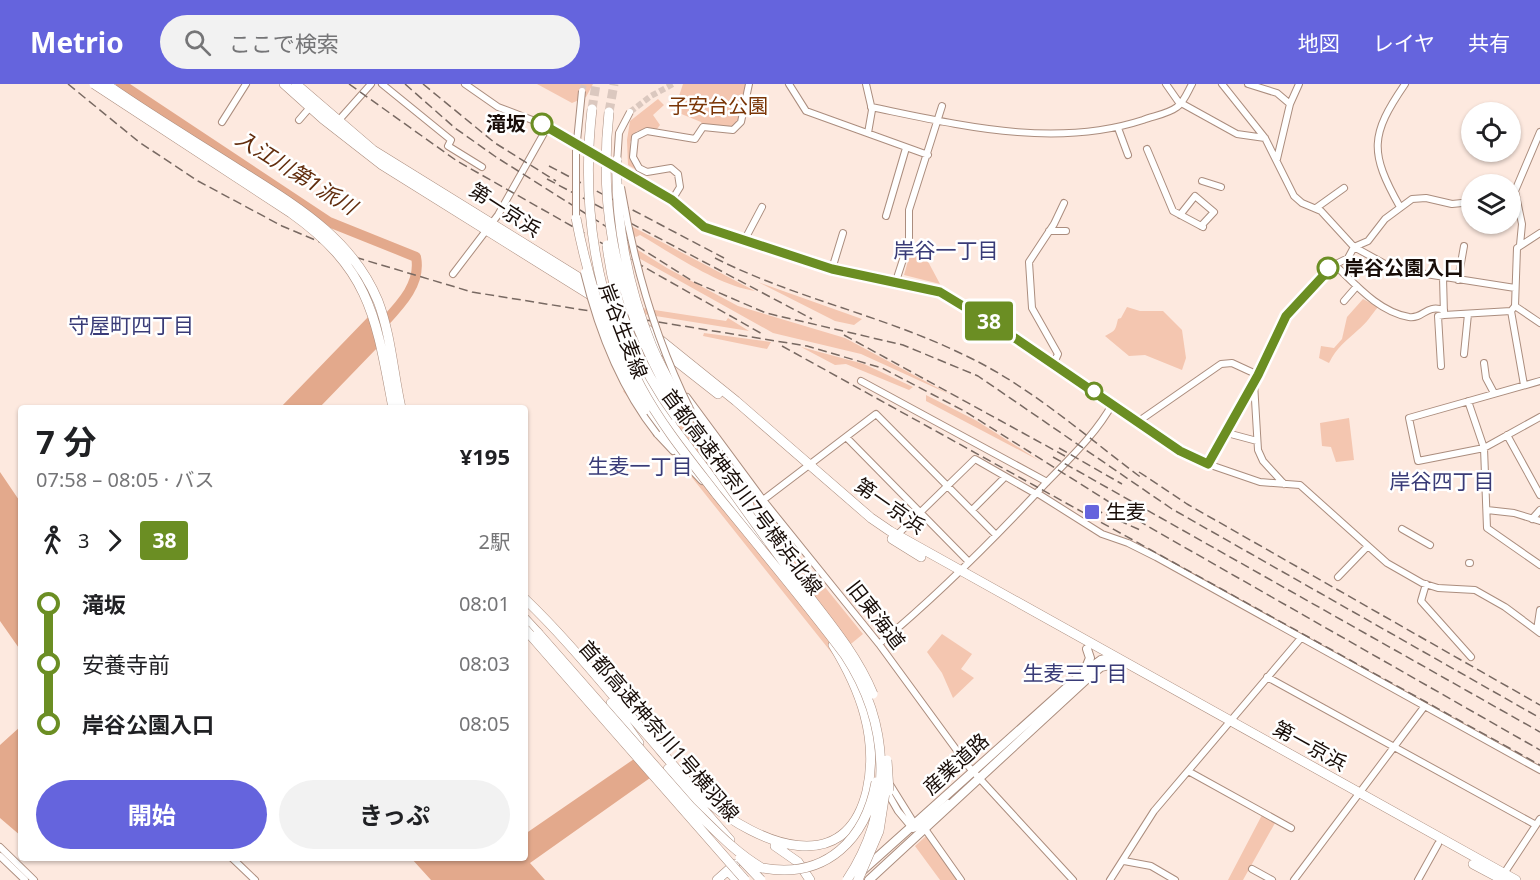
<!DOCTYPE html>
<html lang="ja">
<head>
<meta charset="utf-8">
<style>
	body { margin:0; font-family:"Noto Sans","Noto Sans JP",sans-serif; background:#f2f2f2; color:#202124; height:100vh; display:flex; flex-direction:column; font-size:22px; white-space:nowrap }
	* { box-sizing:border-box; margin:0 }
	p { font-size:20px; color:#757577 }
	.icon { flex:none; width:33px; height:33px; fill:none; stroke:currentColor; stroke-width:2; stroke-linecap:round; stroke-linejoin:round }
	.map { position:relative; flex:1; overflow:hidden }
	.sheet { position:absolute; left:18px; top:321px; width:510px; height:456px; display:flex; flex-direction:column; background:#fff; border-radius:6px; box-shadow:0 2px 4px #0004 }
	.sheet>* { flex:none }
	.badge { padding:0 12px; border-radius:4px; font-size:21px; line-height:39px }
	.tools { position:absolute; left:1461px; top:18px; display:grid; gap:12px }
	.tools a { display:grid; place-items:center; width:60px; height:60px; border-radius:50%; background:#fff; box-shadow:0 2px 4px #0004; font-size:30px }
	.map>.badge { position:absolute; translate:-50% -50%; box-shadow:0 0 0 3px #fff }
	.legs { display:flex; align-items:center; gap:9px; height:66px; padding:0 18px; font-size:20px }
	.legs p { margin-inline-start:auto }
	.head { display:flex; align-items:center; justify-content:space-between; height:102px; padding:0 18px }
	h1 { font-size:33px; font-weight:700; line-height:45px }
	.button { display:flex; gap:12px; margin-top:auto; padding:12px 18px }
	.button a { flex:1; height:69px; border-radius:36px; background:#6564dd; color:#fff; font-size:24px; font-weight:700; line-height:69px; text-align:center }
	.button a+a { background:#f2f2f2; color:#202124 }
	ul { padding:0 18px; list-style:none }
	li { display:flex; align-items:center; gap:21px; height:60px; font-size:22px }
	li i { display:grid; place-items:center; width:9px; height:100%; margin:0 8px; background:currentColor }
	li i::after { content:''; width:15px; height:15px; margin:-8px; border:4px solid; border-radius:50%; background:#fff }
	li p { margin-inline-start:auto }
	li:first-child i { background:linear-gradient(#0000 50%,currentColor 0) }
	li:last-child i { background:linear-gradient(currentColor 50%,#0000 0) }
	header { display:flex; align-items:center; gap:36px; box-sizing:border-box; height:84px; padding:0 30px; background:#6564dd; color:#fff }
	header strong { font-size:28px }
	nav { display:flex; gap:33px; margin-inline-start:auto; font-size:21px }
	.search { width:420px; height:54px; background:#f2f2f2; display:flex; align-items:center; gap:15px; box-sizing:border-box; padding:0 21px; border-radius:33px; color:#757577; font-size:22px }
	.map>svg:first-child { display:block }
	.green { fill:#f4c6b0 }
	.water { fill:#e3a98c }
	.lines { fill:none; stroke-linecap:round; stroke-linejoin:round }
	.river { stroke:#e3a98c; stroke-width:10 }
	.minor-tunnel { stroke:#dbc8bf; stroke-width:6; stroke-dasharray:6 3; stroke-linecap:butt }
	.highway-tunnel { stroke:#dbc8bf; stroke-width:9; stroke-dasharray:9 4.5; stroke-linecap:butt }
	.minor-casing { stroke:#ab8d7e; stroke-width:8 }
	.major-casing { stroke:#ab8d7e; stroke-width:10 }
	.highway-casing { stroke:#ab8d7e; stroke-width:10 }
	.minor { stroke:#fff; stroke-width:6 }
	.major { stroke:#fff; stroke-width:8 }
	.highway { stroke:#fff; stroke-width:9 }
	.rail { stroke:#786962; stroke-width:1.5; stroke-dasharray:9 4.5; stroke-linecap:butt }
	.minor-bridge-casing { stroke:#ab8d7e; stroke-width:8; stroke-linecap:butt }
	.highway-bridge-casing { stroke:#ab8d7e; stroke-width:10; stroke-linecap:butt }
	.minor-bridge { stroke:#fff; stroke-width:6 }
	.highway-bridge { stroke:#fff; stroke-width:9 }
	.line-1-casing { stroke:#fff; stroke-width:14 }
	.line-1 { stroke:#6b8e23; stroke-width:9 }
	.stop-1-dot { fill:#fff; stroke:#6b8e23; stroke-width:3 }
	.poi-dot { fill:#6564dd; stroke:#fff; stroke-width:2 }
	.labels { text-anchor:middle; stroke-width:5; stroke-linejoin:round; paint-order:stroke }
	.park-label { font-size:20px; fill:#7a3506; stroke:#fff }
	.stop-label { font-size:20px; font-weight:bold; fill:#180d08; stroke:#fff; text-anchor:end }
	.street-label { font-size:20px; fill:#180d08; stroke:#fff }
	.poi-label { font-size:20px; fill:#180d08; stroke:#fff; text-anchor:start }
	.water-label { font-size:21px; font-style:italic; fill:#622d0d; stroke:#fff }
	.neighbourhood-label { font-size:21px; fill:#393b77; stroke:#fff }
</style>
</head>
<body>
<header>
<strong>Metrio</strong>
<div class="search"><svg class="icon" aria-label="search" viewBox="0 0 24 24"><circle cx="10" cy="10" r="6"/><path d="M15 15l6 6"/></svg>ここで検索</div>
<nav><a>地図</a><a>レイヤ</a><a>共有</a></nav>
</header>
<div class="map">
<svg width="1540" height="796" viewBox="0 0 1540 796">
	<rect width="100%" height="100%" fill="#fde9df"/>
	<path class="green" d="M537,0H593L586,13L572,19Z
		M683,0H749L738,43H703L701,38L674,27Z
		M658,15L664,21L653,31L660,41L657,45L637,47L630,58L635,85L628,81L627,56L630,37Z
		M616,134L755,207C717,201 673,170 640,151L636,153L616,139Z
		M617,153L667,184L738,222L845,254L951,311L861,270L773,249L619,163Z
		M912,163L924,170L940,200L904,191Z
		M758,198L862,235L854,241L835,237Z
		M1363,215L1378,223C1372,230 1366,240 1358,246C1345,258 1337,263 1329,279L1319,274L1321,262L1334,264L1342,255L1347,233Z
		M635,223L726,237L728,234L749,247L637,229Z
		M1127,223L1140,227H1163L1182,246L1186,274L1182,286L1145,271L1129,272L1105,252C1116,246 1115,247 1118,235L1121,234Z
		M704,249L771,258L767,265L703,252Z
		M801,263L864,280L913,303L909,306L846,280L835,281Z
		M647,284L863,550L835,573L623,307Z
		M926,311L977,337L1040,377L926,317Z
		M1349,334L1354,376L1336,378L1331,363L1322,362L1320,339Z
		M942,550L972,570L961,585L974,594L953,614L942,589L927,568Z
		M1262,731L1275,739L1243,796H1228Z
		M926,752L958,796H940L915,762Z"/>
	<path class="water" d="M369,232L378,263L319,324H280Z
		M0,388L21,419V567L0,537Z
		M21,642V752L0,734V661Z
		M634,675L650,694L530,779L545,796H431L411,774H525V750Z"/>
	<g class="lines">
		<path class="river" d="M121,0L329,138L416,173C422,202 396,225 378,245"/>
		<path class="minor-tunnel" d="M582,7L584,0
			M630,28L651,12L673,0"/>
		<path class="highway-tunnel" d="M592,25L596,0
			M609,28L614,0"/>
		<defs>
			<path id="minor" d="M382,0L451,56L448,62L482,83
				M465,0L498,23L548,42L608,78
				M789,0L806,27L928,71
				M866,0L872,26L868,49
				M1166,0L1180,20
				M1222,0L1265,54L1294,112L1302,119L1321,127L1354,163L1394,185L1515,204
				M1248,0L1277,9L1290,20
				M1181,19L1237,50L1265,54
				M871,23C959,41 1054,65 1143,36C1153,32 1168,30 1177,23C1184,18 1188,7 1192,0
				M299,36L312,21
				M339,36L371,0
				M222,38L246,0
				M1118,44L1128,71
				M1147,65L1173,127L1203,143
				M1277,75L1290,20L1299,0
				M616,83L672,116L704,143L832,185L940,208L1009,250L1193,375L1260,398L1300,401L1387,479L1422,499L1438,504L1475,506L1505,523L1540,549
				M1202,97L1221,103
				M1515,107L1522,140L1520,161
				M1510,111L1515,107L1540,48
				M672,116L680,103L678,90L671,84L647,88L639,84L633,73L635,53L647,47L695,55L703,43L733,46L741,38L749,0
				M1400,123C1369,68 1370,51 1405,0
				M1316,124L1344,104
				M1180,131L1195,112L1214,128L1201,142
				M886,132L906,64
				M1049,147H1066
				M744,157L762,123
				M1334,180C1356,201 1379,228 1409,233C1424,235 1425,220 1444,226
				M832,185L843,149
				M453,190L498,131L548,42
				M1443,193L1444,231L1511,227
				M1458,196L1464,162
				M896,197L909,157V126L942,22
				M1344,217L1357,202
				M1515,222L1540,239
				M1464,270L1468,230
				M1484,279L1486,294L1494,309
				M1053,281L1058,270L1032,224L1029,178L1054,140L1064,119
				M1441,282L1438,232L1444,231
				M861,297L1047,398
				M1540,297L1409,334L1418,377L1484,364L1540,333
				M1254,299L1258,366L1263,377L1284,400
				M1524,301L1511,227L1515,222L1517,164L1540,149
				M687,313L763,416L879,560L969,683L1073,796
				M1468,317L1484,364L1487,444L1540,481
				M691,327L739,406
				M1139,337L1221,280L1232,279L1258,291
				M1227,349L1257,357
				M657,350L673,367
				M1507,351L1540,411
				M846,353L969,478
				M684,378L702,397
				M1208,380L1258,291L1286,232L1324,191L1328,184L1348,174L1354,163L1368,157L1385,135L1412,115L1426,114L1452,120L1472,118
				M1037,409L1102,450L1128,459L1156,473L1540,686
				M763,416L876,330L996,451
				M748,419L774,458
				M972,426L1005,393
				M1487,426L1514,429L1540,437
				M1532,435L1540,426
				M1402,445L1430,461
				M897,451L975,375L1036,410
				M1469,479H1470
				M1338,493L1367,463
				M1426,500L1421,517L1471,573
				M1537,546L1540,526
				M879,560C938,511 993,456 1045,400C1070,374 1096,350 1113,319
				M1267,593L1536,741
				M1188,687L1291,744
				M891,702L916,742
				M886,706L898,727L913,745L919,743L948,719
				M925,745L961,796
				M0,763L34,796
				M0,772L25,796
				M232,774L255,796
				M1124,777L1151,782L1175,796
				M1252,785L1272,796
				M1503,791L1540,735
				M1110,796L1154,727L1301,554
				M1294,796L1424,623
				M1418,796L1438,760"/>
			<path id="major" d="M1085,586L1090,574L1087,565
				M863,786L1083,589L1101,576L1113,573
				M869,796L1090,592L1101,583L1113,580"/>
			<path id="highway" d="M284,0L323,35L382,81L595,214
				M296,0L373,66L591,201
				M602,209L736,317L871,434L890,447L1516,796
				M606,222L718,310
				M632,270L673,343L762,460
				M645,326L687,378
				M734,404L749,421
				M892,455L921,473
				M525,515C570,558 608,607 649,653C668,675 686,698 707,717C758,760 845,796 867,707C879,654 860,605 833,561
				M525,535L538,549
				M611,619L639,659
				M668,685L730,756
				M775,762L798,778L810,796
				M1473,780L1503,796
				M730,789L737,796
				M717,796L735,780"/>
		</defs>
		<use href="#minor" class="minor-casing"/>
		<use href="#major" class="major-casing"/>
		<use href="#highway" class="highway-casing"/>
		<use href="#minor" class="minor"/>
		<use href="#major" class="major"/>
		<use href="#highway" class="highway"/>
		<path class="rail" d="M68,0L139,58L198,97L282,142L358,174L472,208L807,262L882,284L966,328L1149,443L1540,666
			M349,0L457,77L764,251
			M405,0L455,44L496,73L694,198L766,229L903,261L978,292L1172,425L1540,634
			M423,0L495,59L556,97
			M549,82L724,174
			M547,95L812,235
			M715,174C794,214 881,231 960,269C1028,300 1084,351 1143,395
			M844,251L1065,372
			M782,262L1540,681
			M1059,364L1122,400
			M1053,373L1540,648
			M1139,388L1187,420L1540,621
			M1094,425L1140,446"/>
		<defs>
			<path id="minor-bridge" d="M617,79L619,49L630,28
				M621,103C634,181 656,257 691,327
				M576,136V67L582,7
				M584,188C598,246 619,302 657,350"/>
			<path id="highway-bridge" d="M94,0L291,129C371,186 376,234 393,324
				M106,0C150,31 196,58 241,87C296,122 352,154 378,217C391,251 393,288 401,324
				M592,25C581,121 595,217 641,303C662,342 690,376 717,411C760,464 804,516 845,571C891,641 894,725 847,796
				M609,28C588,221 683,340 790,487C819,527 854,564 873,610
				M617,76C615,137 628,203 651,260C661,285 676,309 689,333
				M576,134C589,201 610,267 645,326
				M607,161C614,223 639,283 676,333
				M525,545L745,796
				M538,549L691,723
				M887,676L889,707
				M688,720C711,742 734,768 762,784C828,796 866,753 876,698
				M740,774L761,796
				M858,796L879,747L886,702"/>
		</defs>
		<use href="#minor-bridge" class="minor-bridge-casing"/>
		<use href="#highway-bridge" class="highway-bridge-casing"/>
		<use href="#minor-bridge" class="minor-bridge"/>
		<use href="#highway-bridge" class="highway-bridge"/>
	</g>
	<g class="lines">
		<defs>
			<path id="line-1" d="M542,40L672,116L704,143L832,185L940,208L1009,250L1180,367L1208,380L1258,291L1286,232L1324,191L1328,184"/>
		</defs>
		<use href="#line-1" class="line-1-casing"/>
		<use href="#line-1" class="line-1"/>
	</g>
	<g class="stop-1-dot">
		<circle cx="542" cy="40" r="10"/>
		<circle cx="1328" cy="184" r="10"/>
		<circle cx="1094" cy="307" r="8"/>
	</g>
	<rect class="poi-dot" x="1084" y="420" width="16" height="16" rx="3"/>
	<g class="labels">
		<g class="park-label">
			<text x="718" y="29">子安台公園</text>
		</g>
		<g class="stop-label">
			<text x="526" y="47">滝坂</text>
			<text x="1344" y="191" text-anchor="start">岸谷公園入口</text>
		</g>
		<g class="street-label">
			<text transform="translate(505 126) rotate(33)" y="7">第一京浜</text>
			<text transform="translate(623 247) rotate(69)" y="7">岸谷生麦線</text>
			<text transform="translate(742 408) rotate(53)" y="7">首都高速神奈川7号横浜北線</text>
			<text transform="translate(890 422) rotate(35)" y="7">第一京浜</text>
			<text transform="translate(876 531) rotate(52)" y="7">旧東海道</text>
			<text transform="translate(659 647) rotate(49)" y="7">首都高速神奈川1号横羽線</text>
			<text transform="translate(1310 662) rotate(29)" y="7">第一京浜</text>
			<text transform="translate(956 680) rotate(-42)" y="7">産業道路</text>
		</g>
		<g class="poi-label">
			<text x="1106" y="435">生麦</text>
		</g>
		<g class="water-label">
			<text transform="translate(296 89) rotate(32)" y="7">入江川第1派川</text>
		</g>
		<g class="neighbourhood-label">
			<text x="946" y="174">岸谷一丁目</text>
			<text x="131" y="249">守屋町四丁目</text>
			<text x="640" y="390">生麦一丁目</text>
			<text x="1442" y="405">岸谷四丁目</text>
			<text x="1075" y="597">生麦三丁目</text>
		</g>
	</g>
</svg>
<div class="tools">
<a><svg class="icon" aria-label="locate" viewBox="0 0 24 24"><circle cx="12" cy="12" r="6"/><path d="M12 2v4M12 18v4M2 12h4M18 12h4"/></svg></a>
<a><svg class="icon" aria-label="layers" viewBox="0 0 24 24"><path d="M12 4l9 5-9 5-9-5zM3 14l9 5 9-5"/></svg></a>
</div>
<b class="badge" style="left:989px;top:237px;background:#6b8e23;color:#fff">38</b>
<section class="sheet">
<div class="head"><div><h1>7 分</h1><p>07:58 – 08:05 · バス</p></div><b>¥195</b></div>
<div class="legs"><svg class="icon" aria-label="walk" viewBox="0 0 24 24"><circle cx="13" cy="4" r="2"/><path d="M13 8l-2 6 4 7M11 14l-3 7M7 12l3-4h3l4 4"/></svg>3<svg class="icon" aria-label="forward" viewBox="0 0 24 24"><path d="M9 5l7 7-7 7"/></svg><b class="badge" style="background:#6b8e23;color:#fff">38</b><p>2駅</p></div>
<ul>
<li><i style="color:#6b8e23"></i><b>滝坂</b><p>08:01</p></li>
<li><i style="color:#6b8e23"></i><span>安養寺前</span><p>08:03</p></li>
<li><i style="color:#6b8e23"></i><b>岸谷公園入口</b><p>08:05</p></li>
</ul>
<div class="button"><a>開始</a><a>きっぷ</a></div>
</section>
</div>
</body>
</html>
